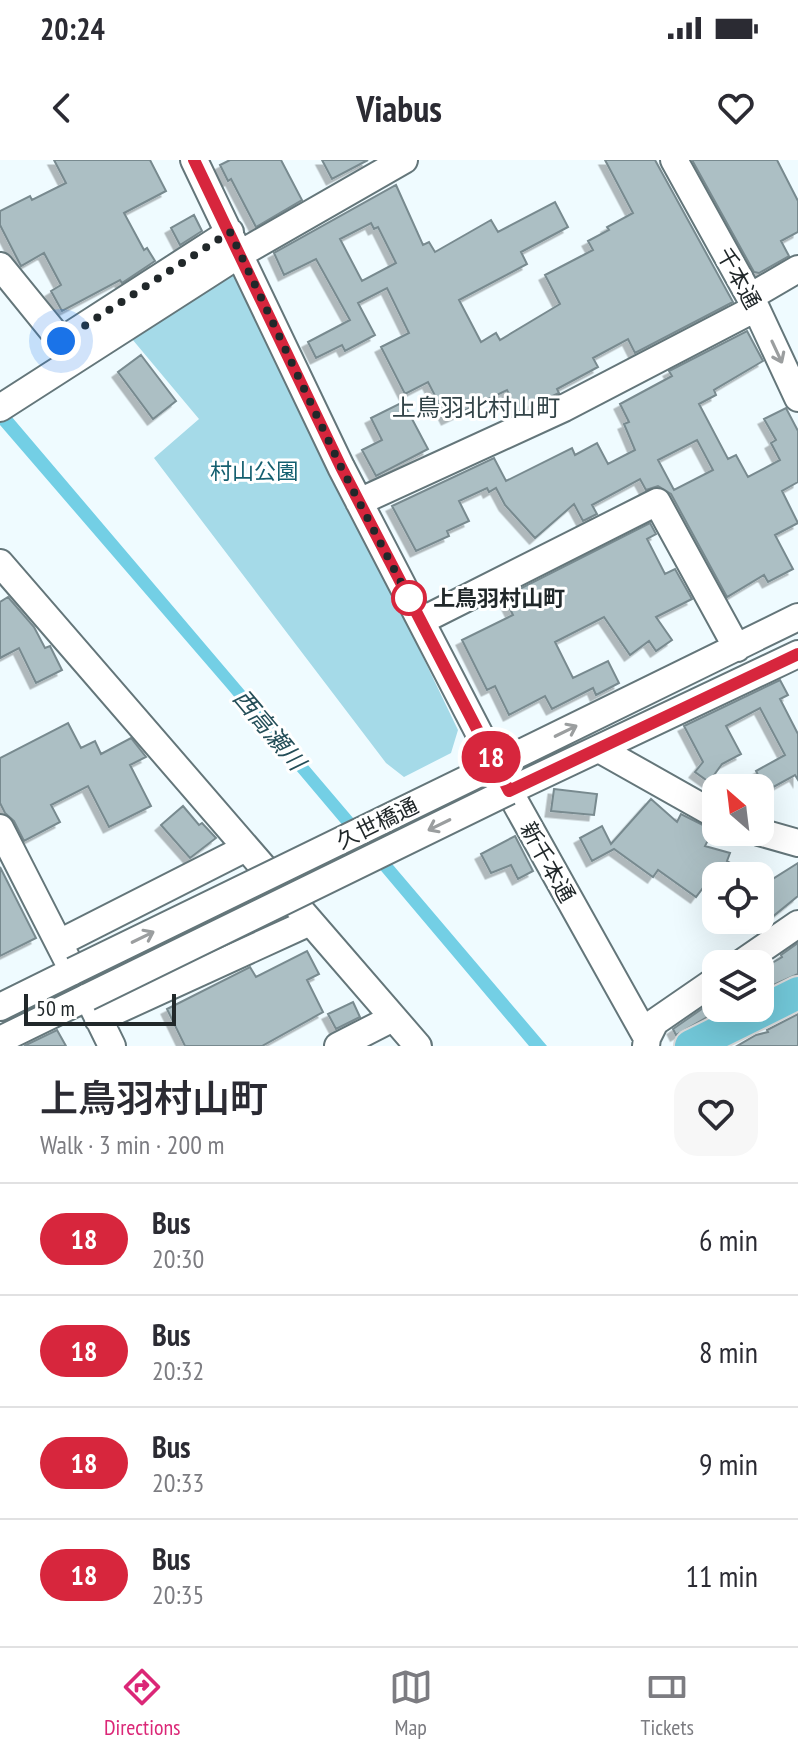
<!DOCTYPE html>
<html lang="en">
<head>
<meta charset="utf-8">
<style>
	body { margin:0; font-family:"PT Sans Narrow","Noto Sans JP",sans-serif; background:#f7f7f7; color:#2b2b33; height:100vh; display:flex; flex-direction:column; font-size:30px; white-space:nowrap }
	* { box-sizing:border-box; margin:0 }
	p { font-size:26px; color:#7c7c81 }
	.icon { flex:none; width:44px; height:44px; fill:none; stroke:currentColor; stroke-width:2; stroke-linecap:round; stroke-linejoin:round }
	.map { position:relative; height:886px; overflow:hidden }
	.drawer { display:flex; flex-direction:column; background:#fff; flex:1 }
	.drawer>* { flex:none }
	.badge { padding:0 16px; border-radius:26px; font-size:28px; line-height:52px }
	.needle { width:52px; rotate:332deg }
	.buttons { position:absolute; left:702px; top:614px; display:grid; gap:16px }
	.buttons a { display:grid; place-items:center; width:72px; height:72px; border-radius:16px; background:#fff; box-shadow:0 8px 32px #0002; font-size:40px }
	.scale { position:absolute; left:24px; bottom:20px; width:152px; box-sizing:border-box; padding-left:8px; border:4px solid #21282a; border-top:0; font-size:22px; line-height:28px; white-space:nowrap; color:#21282a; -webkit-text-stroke:6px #fff; paint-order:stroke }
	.you { position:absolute; width:40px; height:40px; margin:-20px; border:6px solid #fff; border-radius:50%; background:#1a73e8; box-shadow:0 0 0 12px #1a73e833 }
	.map>.badge { position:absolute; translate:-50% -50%; box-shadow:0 0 0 4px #fff }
	.round { display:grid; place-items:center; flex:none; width:84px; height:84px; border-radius:24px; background:#f7f7f7 }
	.head { display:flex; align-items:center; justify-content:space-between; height:136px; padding:0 40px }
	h1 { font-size:38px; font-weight:600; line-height:60px }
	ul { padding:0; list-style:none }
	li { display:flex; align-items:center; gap:24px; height:112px; padding:0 40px; border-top:2px solid #e1e1e2 }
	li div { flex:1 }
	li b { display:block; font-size:30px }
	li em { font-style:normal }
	li .badge { min-width:88px; font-weight:700; text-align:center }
	.status { display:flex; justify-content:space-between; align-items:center; height:56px; padding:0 40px; background:#fff; direction:ltr }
	.status svg { height:22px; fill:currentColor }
	header { display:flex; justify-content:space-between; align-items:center; height:104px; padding:0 40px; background:#fff; font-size:36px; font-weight:600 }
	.tabs { display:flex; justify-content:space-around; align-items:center; height:112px; border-top:2px solid #e1e1e2; background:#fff; font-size:22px; color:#7c7c81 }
	.tabs a { display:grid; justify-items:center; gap:4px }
	.tabs .current { color:#db2777 }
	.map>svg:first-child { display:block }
	.green { fill:#a5dae8 }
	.water { fill:#73cfe5 }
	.building { fill:#acbfc4; stroke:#788a8f; stroke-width:2; fill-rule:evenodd; filter:url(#shadow) }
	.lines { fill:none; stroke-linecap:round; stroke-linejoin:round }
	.minor-casing { stroke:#64767a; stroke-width:30 }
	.major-casing { stroke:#d7d8d9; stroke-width:36 }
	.minor { stroke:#fff; stroke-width:26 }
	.major { stroke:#71c6d7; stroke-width:32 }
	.minor-bridge-casing { stroke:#64767a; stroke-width:30; stroke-linecap:butt }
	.minor-bridge { stroke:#fff; stroke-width:26 }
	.oneway { stroke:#9b9e9f }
	.line-casing { stroke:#fff; stroke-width:18 }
	.line { stroke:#d7263d; stroke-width:12 }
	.walk { stroke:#21282a; stroke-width:8; stroke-dasharray:0 14.4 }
	.stop-dot { fill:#fff; stroke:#d7263d; stroke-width:4 }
	.labels { text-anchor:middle; stroke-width:6; stroke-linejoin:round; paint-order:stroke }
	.street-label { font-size:22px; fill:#21282a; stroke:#fff }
	.park-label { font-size:22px; fill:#135f6f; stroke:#fff }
	.stop-label { font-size:22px; font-weight:bold; fill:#21282a; stroke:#fff; text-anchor:start }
	.neighbourhood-label { font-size:24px; fill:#334448; stroke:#fff }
	.water-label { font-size:24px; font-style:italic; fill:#244e58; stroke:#fff }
</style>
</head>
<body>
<div class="status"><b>20:24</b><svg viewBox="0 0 49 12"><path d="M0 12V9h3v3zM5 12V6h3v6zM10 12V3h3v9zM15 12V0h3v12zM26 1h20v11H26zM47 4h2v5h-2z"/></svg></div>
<header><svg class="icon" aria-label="back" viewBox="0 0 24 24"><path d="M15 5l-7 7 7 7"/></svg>Viabus<svg class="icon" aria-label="heart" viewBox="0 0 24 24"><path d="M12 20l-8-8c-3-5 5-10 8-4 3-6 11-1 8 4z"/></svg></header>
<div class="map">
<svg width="798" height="886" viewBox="0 0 798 886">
	<defs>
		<filter id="shadow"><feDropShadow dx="-5.5" dy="5.5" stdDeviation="0" flood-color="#0004"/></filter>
	</defs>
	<rect width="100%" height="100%" fill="#effbff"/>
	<path class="green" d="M234,104L458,570L451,593L404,617L386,603L154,298L199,259L127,173Z"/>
	<path class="water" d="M0,243L547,886H529L226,527L0,265Z"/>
	<path class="building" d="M54,0H150L166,31L124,53L144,90L147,88L155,101L122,123L120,120L62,151L51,131L61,125L44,93L21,106L0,65V51L30,36L32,40L66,23Z
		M230,0H281L302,40L256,67L231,19L228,21L220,5Z
		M322,0H368L332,19Z
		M605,0H655L733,142L635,193L628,179L593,198L598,207L557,229L559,233L518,252L507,230L447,259L428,222L405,234L381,187L409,173L387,128L358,143L375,175L345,191L342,185L316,198L308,182L350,160L316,99L284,115L274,93L396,25L423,85L429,82L435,92L491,60L498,72L555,42L568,67L521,92L527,104L459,140L481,182L496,173L500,180L560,144L545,115L593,90L588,81L609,70L607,67L633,53ZM371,63L374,69L378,67L396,103L362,121L340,79Z
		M692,0H777L798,41V72L781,81L789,96L759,113L754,112Z
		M194,55L202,71L180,85L171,68Z
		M747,171L763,201L714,230L716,235L699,244L728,299L736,295L748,317L780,300L771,283L776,280L764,259L786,248L798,271V322L782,331L798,363L775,375L793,409L768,422L764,415L727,437L671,334L658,326L646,330L640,319L592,345L597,354L583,361L574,344L535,378L505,345L496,328L489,332L487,328L459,341L469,361L447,371L449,376L416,391L392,346L494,298L506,321L572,288L575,295L597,283L608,304L635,290L624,264L629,262L620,244L672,216L669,211ZM697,280L713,310L674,330L658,300Z
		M141,195L176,241L153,259L118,212Z
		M403,242L428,289L376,316L362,290L382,280L371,258Z
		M650,363L656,374L647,379L665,414L675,409L692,439L656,457L672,480L656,491L649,481L630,495L604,457L555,482L573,518L608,501L619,523L596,535L593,528L552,549L545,536L509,555L495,526L487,530L462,480L513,455L504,437Z
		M8,437L34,467L45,488L50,486L62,510L36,523L19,488L0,498V442Z
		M780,520L788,535L780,539L798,574V620L795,615L766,631L756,611L785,595L760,548L726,566L741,594L722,604L709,622L695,612L703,602L684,566Z
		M68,563L81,588L95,581L101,594L131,578L146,597L130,605L151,646L109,667L88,626L51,645L60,662L24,681L14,661L5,653L0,643V598Z
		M554,629L597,634L594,655L551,651Z
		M651,639L677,662L681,654L713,670L705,686L730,693L727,701L753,716H712L696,737L658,710L653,717L614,689L592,701L580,678L602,666L611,684Z
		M183,646L199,665L202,663L216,678L190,698L161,665Z
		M515,676L533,711L518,719L511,705L491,713L481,694Z
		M798,703V736L760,767V727Z
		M0,707L36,778L0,796Z
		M798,783V814L760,831V810L782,797L781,795Z
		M307,791L319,814L307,820L323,852L262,886H185L167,849L250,807L256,817Z
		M716,839V852L676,875L673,869Z
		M353,842L360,857L336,869L328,854Z
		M798,854V886H737L756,875L768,872L767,870Z
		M57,870L66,886H24Z"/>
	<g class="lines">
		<defs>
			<path id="minor" d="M194,0L341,307L509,631L647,878L646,886
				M674,0L756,148L798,238
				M0,106L61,181L230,72
				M750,137L798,109
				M0,248L240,94L404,0
				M359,342L564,248L756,148
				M0,403L418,886
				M421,461L657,342L737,488
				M599,589L716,655
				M496,605L798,457
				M509,631L798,494
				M0,668L73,811L0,847
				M759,672L798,683
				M59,783L246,688
				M740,804L798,764
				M98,859L310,762
				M647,878L655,862L716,820
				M0,880L88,837L112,886
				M338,886L393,858"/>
			<path id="major" d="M691,886L798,833"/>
		</defs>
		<use href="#minor" class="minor-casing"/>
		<use href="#major" class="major-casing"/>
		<use href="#minor" class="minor"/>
		<use href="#major" class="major"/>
		<defs>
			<path id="minor-bridge" d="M73,811L496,605
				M88,837L509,631"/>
		</defs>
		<use href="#minor-bridge" class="minor-bridge-casing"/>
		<use href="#minor-bridge" class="minor-bridge"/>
	</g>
	<defs><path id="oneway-shaft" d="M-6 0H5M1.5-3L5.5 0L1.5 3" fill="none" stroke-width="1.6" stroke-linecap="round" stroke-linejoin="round" transform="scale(2)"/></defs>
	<g class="oneway">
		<use href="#oneway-shaft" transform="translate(777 192) rotate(65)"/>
		<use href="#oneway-shaft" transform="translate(566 571) rotate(-26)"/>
		<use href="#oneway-shaft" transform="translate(439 665) rotate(154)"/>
		<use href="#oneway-shaft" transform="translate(143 777) rotate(-26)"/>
	</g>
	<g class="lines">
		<defs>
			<path id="line" d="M194,0L341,307L509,631L798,494"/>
		</defs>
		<use href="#line" class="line-casing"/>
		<use href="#line" class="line"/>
		<path class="walk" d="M61,181L230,72L341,307L409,438"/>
	</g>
	<circle class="stop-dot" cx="409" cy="438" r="16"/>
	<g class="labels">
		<g class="street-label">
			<text transform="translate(739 118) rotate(61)" y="8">千本通</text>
			<text transform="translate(377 663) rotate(-26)" y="8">久世橋通</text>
			<text transform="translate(548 702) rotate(61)" y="8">新千本通</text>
		</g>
		<g class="park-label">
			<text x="254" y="319">村山公園</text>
		</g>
		<g class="stop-label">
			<text x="433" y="446">上鳥羽村山町</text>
		</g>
		<g class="neighbourhood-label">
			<text x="476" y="256">上鳥羽北村山町</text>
		</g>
		<g class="water-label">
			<text transform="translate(269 570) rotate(50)" y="8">西高瀬川</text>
		</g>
	</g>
</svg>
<div class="buttons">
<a><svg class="needle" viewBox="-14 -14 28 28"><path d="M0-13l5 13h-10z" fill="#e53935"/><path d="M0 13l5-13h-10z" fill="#7c7c81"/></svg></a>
<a><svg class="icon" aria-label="locate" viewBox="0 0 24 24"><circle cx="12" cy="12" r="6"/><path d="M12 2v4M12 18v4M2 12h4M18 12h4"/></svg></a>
<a><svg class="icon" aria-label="layers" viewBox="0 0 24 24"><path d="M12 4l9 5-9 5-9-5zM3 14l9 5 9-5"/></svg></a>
</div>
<div class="scale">50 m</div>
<div class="you" style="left:61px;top:181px"></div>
<b class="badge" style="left:491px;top:597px;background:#d7263d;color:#fff">18</b>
</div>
<section class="drawer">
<div class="head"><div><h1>上鳥羽村山町</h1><p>Walk · 3 min · 200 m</p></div><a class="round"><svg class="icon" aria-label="heart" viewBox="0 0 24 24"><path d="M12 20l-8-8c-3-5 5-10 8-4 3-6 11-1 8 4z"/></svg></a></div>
<ul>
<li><span class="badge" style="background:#d7263d;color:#fff">18</span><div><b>Bus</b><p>20:30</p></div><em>6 min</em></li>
<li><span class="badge" style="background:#d7263d;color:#fff">18</span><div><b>Bus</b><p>20:32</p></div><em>8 min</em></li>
<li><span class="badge" style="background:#d7263d;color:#fff">18</span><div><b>Bus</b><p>20:33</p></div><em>9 min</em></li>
<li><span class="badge" style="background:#d7263d;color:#fff">18</span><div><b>Bus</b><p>20:35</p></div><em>11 min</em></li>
</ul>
</section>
<nav class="tabs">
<a class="current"><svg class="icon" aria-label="directions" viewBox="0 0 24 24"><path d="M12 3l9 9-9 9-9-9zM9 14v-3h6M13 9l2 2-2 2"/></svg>Directions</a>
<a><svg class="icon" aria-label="map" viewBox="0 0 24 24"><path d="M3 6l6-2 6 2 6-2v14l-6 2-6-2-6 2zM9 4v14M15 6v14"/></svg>Map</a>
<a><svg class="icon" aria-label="tickets" viewBox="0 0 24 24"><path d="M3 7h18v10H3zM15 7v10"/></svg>Tickets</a>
</nav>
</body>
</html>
